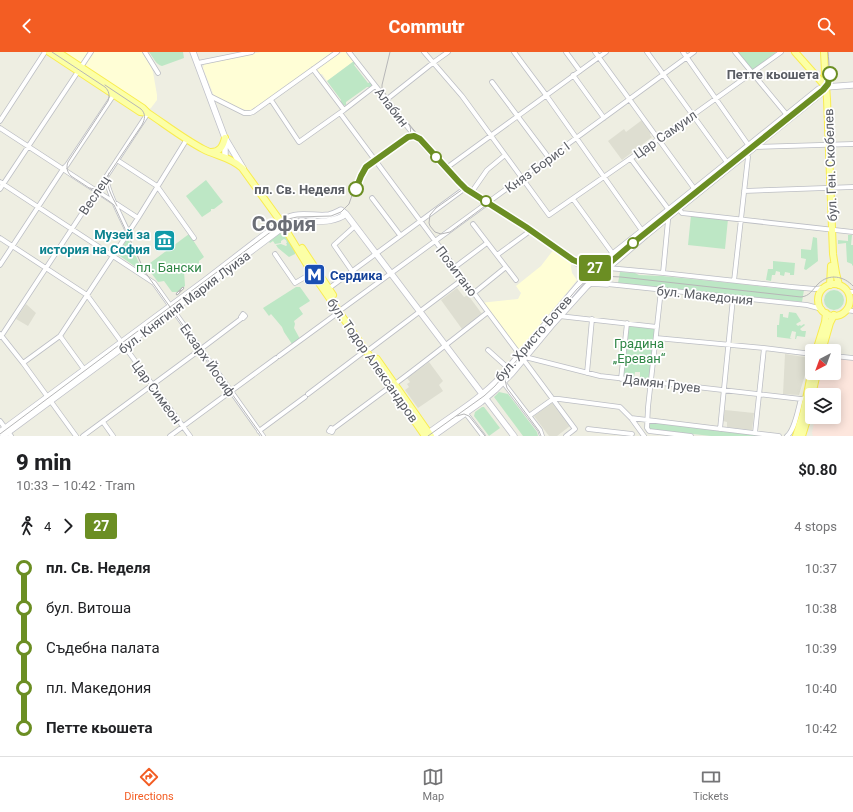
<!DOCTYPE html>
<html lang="en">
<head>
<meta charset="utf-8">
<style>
	body { margin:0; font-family:Roboto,sans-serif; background:#f2f2f2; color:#202124; height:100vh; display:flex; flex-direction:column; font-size:15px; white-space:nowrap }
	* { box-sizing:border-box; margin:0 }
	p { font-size:13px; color:#757577 }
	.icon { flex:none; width:22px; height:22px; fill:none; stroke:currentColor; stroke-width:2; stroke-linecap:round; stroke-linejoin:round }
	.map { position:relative; height:384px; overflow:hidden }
	.details { display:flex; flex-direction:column; background:#fff; flex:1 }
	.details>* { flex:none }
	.badge { padding:0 8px; border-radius:3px; font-size:14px; line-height:26px }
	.needle { width:26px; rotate:221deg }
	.tools { position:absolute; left:805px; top:292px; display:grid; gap:8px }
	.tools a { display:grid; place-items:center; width:36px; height:36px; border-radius:4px; background:#fff; box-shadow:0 2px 10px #0003; font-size:20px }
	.map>.badge { position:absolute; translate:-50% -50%; box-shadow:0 0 0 2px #fff }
	.legs { display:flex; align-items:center; gap:6px; height:44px; padding:0 16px; font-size:13px }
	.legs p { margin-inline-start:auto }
	.head { display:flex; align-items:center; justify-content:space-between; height:68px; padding:0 16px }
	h1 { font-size:22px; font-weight:800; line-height:30px }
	ul { padding:0 16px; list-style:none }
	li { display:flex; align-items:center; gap:14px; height:40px; font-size:15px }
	li i { display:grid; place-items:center; width:6px; height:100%; margin:0 5px; background:currentColor }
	li i::after { content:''; width:10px; height:10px; margin:-5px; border:3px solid; border-radius:50%; background:#fff }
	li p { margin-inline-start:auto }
	li:first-child i { background:linear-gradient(#0000 50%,currentColor 0) }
	li:last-child i { background:linear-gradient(currentColor 50%,#0000 0) }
	header { display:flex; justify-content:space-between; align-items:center; height:52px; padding:0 16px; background:#f35d23; color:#fff; font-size:18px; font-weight:800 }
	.tabs { display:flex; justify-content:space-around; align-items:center; height:56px; border-top:1px solid #e0e0e0; background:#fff; font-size:11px; color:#757577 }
	.tabs a { display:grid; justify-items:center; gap:2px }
	.tabs .on { color:#f35d23 }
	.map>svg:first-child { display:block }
	.commercial { fill:#fffed6 }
	.education { fill:#deded1 }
	.medical { fill:#fde6dd }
	.green { fill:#bde7c5 }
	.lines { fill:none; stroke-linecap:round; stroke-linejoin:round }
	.street-casing { stroke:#bcbec4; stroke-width:5.5 }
	.secondary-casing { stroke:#bfc0c8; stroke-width:7 }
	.primary-casing { stroke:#f9ec50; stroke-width:8 }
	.street { stroke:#fff; stroke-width:4 }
	.secondary { stroke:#fff; stroke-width:5.5 }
	.primary { stroke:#fcffa6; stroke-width:6 }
	.tram { stroke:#b6b6b7; stroke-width:1 }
	.rail-casing { stroke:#b6b6b7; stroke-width:2.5 }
	.rail { stroke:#fff; stroke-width:1; stroke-dasharray:3; stroke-linecap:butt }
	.line-1-casing { stroke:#fff; stroke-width:9 }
	.line-1 { stroke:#6b8e23; stroke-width:6 }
	.stop-1-dot { fill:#fff; stroke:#6b8e23; stroke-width:2 }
	.labels { text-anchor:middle; stroke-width:3.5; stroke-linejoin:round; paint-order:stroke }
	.stop-label { font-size:13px; font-weight:bold; fill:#5a5d64; stroke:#fff; text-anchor:end }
	.street-label { font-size:13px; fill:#5a5d64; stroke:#fff }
	.culture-label { font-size:13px; font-weight:bold; fill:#0d838f; stroke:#fff; text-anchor:end }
	.park-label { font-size:13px; fill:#2f8645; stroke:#fff }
	.transit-label { font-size:13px; font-weight:bold; fill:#164399; stroke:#fff; text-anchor:start }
	.town-label { font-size:21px; font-weight:bold; fill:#6b6e76; stroke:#fff }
</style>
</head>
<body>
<header><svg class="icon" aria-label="back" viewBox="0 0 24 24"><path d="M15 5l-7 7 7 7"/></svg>Commutr<svg class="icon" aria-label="search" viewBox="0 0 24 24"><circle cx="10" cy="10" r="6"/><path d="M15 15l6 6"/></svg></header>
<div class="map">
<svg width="853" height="384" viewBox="0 0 853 384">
	<rect width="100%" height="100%" fill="#eeeee2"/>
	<path class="commercial" d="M62,0H142L151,15L153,20L157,43V48L151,56L149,57Z
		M261,0H336L276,42L251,58H246L236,55L214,44L203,16L204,12L207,10Z
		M342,0H347L354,9L327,29L322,22H319L317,19V17Z
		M554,197L572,210L571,215L572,221L577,228L517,302L480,251L518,247L521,241L516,234L541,214Z"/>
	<path class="education" d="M642,68L651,81L650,83L652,85L622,108L608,89L624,77L626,80Z
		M457,236L464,245L468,243L482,262L462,277L441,248Z
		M26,252L36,261L28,274L16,267Z
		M785,302L810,306L799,343L783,342Z
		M429,310L443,329L439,333L443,339L418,356L405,338L409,335L407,332L410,330L407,326Z
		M552,351L570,374L557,384H549L534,364Z
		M725,358L754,361L752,378L727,375V370L723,369Z"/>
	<path class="medical" d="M834,304L853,306V384H813L812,381L815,365H834V343H818V336L815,332L817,321H834Z"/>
	<path class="green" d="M149,0H183L184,6L162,14C156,13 153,5 149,0Z
		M737,0H776L752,19Z
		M354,9L356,11L354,13L368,31L371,30L372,33L370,35H367L346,50V53L343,54L340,51L341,48L327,29Z
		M206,128L223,150L214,157H211V159L202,165L186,144Z
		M691,163L728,167L725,197L688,193Z
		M280,181L282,184H284L287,183L295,200V202L289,205L278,196L276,193L281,192L286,194L287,193L286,191H287L286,188L284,187L281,189V191L275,192L273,189L270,191L269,190Z
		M189,182L204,205L199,209L200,218L184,219L185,234L178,240H172L164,229L158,230L146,214Z
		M848,183H852L851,193H853V214L852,213V212L847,210L846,191L838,192V188L848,189Z
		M813,185L817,186L818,209L806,218L804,217L806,207L801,206V197L811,198Z
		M128,186L141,216L140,218L117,202Z
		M773,209L795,211L794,223H790V221L785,220L784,224L780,223V220L776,219L775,223H772L771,229L766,228L768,217H773Z
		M620,220L635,221L639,223L662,224L731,231L733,230H737L740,232L774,236L777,235L804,238L802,250L670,237L618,231Z
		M296,235H300L310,249L299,256L303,262L294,269L295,272L294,276L300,287L292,292L284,280L282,275L271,262L269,264L263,256Z
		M824 248a10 10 0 1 1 20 0a10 10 0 1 1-20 0Z
		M789,260L796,261L801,269L796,272L798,274L800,273L801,274L804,272L805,273L800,277L802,279H806L805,285L797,284L796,287H795L796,280L792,279L790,286L792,287L777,285V273H779L780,262H783V265L788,266Z
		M627,271L657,275L651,327L640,326V320H635L634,325L621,323Z
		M499,340L508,342L537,380L538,384H523L494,345Z
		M482,355H484L500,376L489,384L474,364L475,360Z
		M650,370L771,384H711L649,377Z"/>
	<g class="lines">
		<defs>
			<path id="street" d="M145,0L158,21
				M349,0L414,83L458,131L471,141L530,179L600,228L607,232L617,233L807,253L822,257
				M424,0L462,44L549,163L693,63L781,0
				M514,0L546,43L643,180
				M566,0L580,19
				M595,0L696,139
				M647,0L729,113
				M683,0L749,94
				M735,0L787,63
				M198,11L252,0
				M313,17L344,58
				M573,23L604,66
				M492,30L549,106
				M210,44L244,61H250L253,60L337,0
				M271,48L299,90L344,58L375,34
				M386,48L434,10L448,0
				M340,61L575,377L566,384
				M0,69L45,0
				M0,76L138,166
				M754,95L853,92
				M631,107L669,158L663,221
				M117,108L157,134L194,186
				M445,117L606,0
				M106,125C108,142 121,164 128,180
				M0,130L154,231L263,384
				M0,137L91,0
				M744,139L853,135
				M471,141L487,118L505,103
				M372,146L400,183
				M573,147L613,202
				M678,156L682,161L853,180
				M473,172L516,228
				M0,186L87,243L190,384
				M275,202L295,231L312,221
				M497,203L530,179
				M0,213L63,117L67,113L115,41
				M455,215L487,191
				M597,217L608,216L663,221L792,235L815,237L824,236
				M352,219L334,193L355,174
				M734,229L748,105
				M328,237L464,137
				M661,238L648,355L647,376L649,379L691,384
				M848,240H853
				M474,241L506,215
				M342,257L694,0
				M846,258L853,259
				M243,262L245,264L243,266L241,265Z
				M559,264L657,275
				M0,282L23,311L76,384
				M60,284L86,320
				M0,285L2,283L148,61
				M656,286L764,296L812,302
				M370,297L463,227
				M488,298L508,316
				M279,304L339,260
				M834,304L853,306
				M525,305L600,324L801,347L806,346
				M23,311L60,284L138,166L187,87
				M587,321L592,267
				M621,327L627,271
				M503,330L540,378L542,384
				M395,332C426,309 457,284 488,260
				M308,342L366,298
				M464,359L483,384
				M529,364L553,347H559L620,355L631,366L644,384
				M631,366L779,384
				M0,369L11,384
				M103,370L113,384
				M331,376L333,378L332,380L329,379Z
				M333,377L391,334
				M588,377L632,382
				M720,377L733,246
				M259,379L305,345
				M755,381L764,296
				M83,384L201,297L242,266
				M170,384L276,306
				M787,384C795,378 798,357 801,347"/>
			<path id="secondary" d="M193,0L225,86L243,116
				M225,105V88
				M590,231L607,232
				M0,380L203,230L285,167C298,159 315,165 329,163C334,162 337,160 341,158L346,162L514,384
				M426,383C451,364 478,349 500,326L581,230L613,202L680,149L819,37L826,35L853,33
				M3,384L122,296L286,173C306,165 328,175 346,162
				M433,384L481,350L495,338L512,321L551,274L587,234L646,183L820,42L826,35"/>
			<path id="primary" d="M49,0L140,60L148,61
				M58,0L143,56L148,61C166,73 184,87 203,97C216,104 231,105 242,116L281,170L284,175L312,221L425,384
				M795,0L826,35
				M824,0L825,20L827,47L833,202L836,221L839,233
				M211,100C220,100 223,94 225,86
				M302,196L333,243
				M818 248a16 16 0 1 1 32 0a16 16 0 1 1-32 0Z
				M830,233L831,214
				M816,299L825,270L826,261
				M822,299L830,271L834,263
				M377,307L431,384
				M812,343L817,321
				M796,384L803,362L812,317
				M802,384L806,371L812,345"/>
		</defs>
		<use href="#street" class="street-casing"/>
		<use href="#secondary" class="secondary-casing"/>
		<use href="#primary" class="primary-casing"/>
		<use href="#street" class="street"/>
		<use href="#secondary" class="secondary"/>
		<use href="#primary" class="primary"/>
		<path class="tram" d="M52,0L105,35C109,39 110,43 108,49L68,110C66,115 67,120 71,124L109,149L114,153L145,220L262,384
			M390,0L382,33V37C405,70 433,100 459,129L463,132L527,173L587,215C591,219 591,223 589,228
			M406,86C411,82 412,78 409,72
			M109,121C104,132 112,144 117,154
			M90,136C95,138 99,136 102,132L142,73C145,67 146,62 141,57L105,33
			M472,138L463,137L436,156L430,163L429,171L430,174L435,180L441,182L450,180L485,154L488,153L496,155
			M591,226L601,224L621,225L801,245C810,244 812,238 818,232C829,221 844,224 853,234
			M508,320L505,328L507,336L539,379L541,384
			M457,364L464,362L469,364L485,384
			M0,382L288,167L297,165L331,164L341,160L349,152L359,123L365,114L407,84L414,83L421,86
			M428,384L484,344L495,334L577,237L592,223L622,197L824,35C831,25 829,12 828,0"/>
		<defs>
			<path id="rail" d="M177,242L183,236"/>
		</defs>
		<use href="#rail" class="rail-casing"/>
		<use href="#rail" class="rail"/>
	</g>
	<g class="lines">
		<defs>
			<path id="line-1" d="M356,137L361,124L366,115L408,85L414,84L420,87L459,130L466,137L526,175L573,208L593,216H601L606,214L633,191L823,38L828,32L830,22"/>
		</defs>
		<use href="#line-1" class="line-1-casing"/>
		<use href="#line-1" class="line-1"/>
	</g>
	<defs>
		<symbol id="museum-square" viewBox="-11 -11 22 22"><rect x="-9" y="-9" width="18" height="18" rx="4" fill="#0f9aa8" stroke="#fff"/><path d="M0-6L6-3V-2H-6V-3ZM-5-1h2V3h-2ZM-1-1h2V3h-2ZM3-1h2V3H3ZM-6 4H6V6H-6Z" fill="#fff"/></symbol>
		<symbol id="metro-square" viewBox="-11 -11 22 22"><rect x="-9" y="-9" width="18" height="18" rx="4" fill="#1a4fb4" stroke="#fff"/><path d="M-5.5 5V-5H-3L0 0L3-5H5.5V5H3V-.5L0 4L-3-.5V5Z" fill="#fff"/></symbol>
	</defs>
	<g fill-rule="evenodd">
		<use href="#museum-square" x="152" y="176" width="25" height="25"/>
		<use href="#metro-square" x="302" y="210" width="25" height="25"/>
	</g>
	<g class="stop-1-dot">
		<circle cx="830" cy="22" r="7"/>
		<circle cx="436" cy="105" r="5"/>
		<circle cx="356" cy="137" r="7"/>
		<circle cx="486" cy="149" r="5"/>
		<circle cx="633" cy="191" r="5"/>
	</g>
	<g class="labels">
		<g class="stop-label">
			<text x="819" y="27">Петте кьошета</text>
			<text x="345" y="142">пл. Св. Неделя</text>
		</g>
		<g class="street-label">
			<text transform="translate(392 55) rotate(52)" y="5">Алабин</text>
			<text transform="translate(665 82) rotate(-35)" y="5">Цар Самуил</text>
			<text transform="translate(830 113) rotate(-92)" y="5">бул. Ген. Скобелев</text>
			<text transform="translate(537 115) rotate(-36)" y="5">Княз Борис I</text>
			<text transform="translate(94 143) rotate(-56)" y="5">Веслец</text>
			<text transform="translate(457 219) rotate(53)" y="5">Позитано</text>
			<text transform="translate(705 243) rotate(6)" y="5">бул. Македония</text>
			<text transform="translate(184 250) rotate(-37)" y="5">бул. Княгиня Мария Луиза</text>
			<text transform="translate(533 286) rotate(-49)" y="5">бул. Христо Ботев</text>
			<text transform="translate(208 308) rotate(55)" y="5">Екзарх Йосиф</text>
			<text transform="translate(373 308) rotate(55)" y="5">бул. Тодор Александров</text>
			<text transform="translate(662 331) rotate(7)" y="5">Дамян Груев</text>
			<text transform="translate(157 340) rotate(54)" y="5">Цар Симеон</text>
		</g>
		<g class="culture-label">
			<text x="150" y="187">Музей за<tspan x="150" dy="15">история на София</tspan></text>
		</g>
		<g class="park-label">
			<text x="169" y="220">пл. Бански</text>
			<text x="639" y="296">Градина<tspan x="639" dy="15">„Ереван“</tspan></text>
		</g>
		<g class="transit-label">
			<text x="330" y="228">Сердика</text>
		</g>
		<g class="town-label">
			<text x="284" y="179">София</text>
		</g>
	</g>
</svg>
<div class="tools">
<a><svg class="needle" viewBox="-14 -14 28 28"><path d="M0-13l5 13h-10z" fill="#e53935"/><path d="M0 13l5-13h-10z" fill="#757577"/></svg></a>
<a><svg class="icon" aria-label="layers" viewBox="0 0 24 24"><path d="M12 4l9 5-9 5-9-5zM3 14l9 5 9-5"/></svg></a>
</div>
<b class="badge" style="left:595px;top:216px;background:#6b8e23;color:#fff">27</b>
</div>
<section class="details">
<div class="head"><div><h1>9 min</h1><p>10:33 – 10:42 · Tram</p></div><b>$0.80</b></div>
<div class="legs"><svg class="icon" aria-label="walk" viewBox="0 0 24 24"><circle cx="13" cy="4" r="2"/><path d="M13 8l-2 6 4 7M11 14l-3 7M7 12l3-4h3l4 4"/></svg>4<svg class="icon" aria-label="forward" viewBox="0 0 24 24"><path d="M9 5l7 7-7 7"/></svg><b class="badge" style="background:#6b8e23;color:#fff">27</b><p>4 stops</p></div>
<ul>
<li><i style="color:#6b8e23"></i><b>пл. Св. Неделя</b><p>10:37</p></li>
<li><i style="color:#6b8e23"></i><span>бул. Витоша</span><p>10:38</p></li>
<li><i style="color:#6b8e23"></i><span>Съдебна палата</span><p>10:39</p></li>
<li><i style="color:#6b8e23"></i><span>пл. Македония</span><p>10:40</p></li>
<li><i style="color:#6b8e23"></i><b>Петте кьошета</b><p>10:42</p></li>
</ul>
</section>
<nav class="tabs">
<a class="on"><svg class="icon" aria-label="directions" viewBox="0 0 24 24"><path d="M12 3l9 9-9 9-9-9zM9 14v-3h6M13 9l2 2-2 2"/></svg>Directions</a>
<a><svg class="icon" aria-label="map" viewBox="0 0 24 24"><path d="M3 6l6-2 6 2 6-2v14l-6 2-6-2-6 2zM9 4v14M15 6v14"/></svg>Map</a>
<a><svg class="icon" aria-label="tickets" viewBox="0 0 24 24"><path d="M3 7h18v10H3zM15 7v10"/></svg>Tickets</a>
</nav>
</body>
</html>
